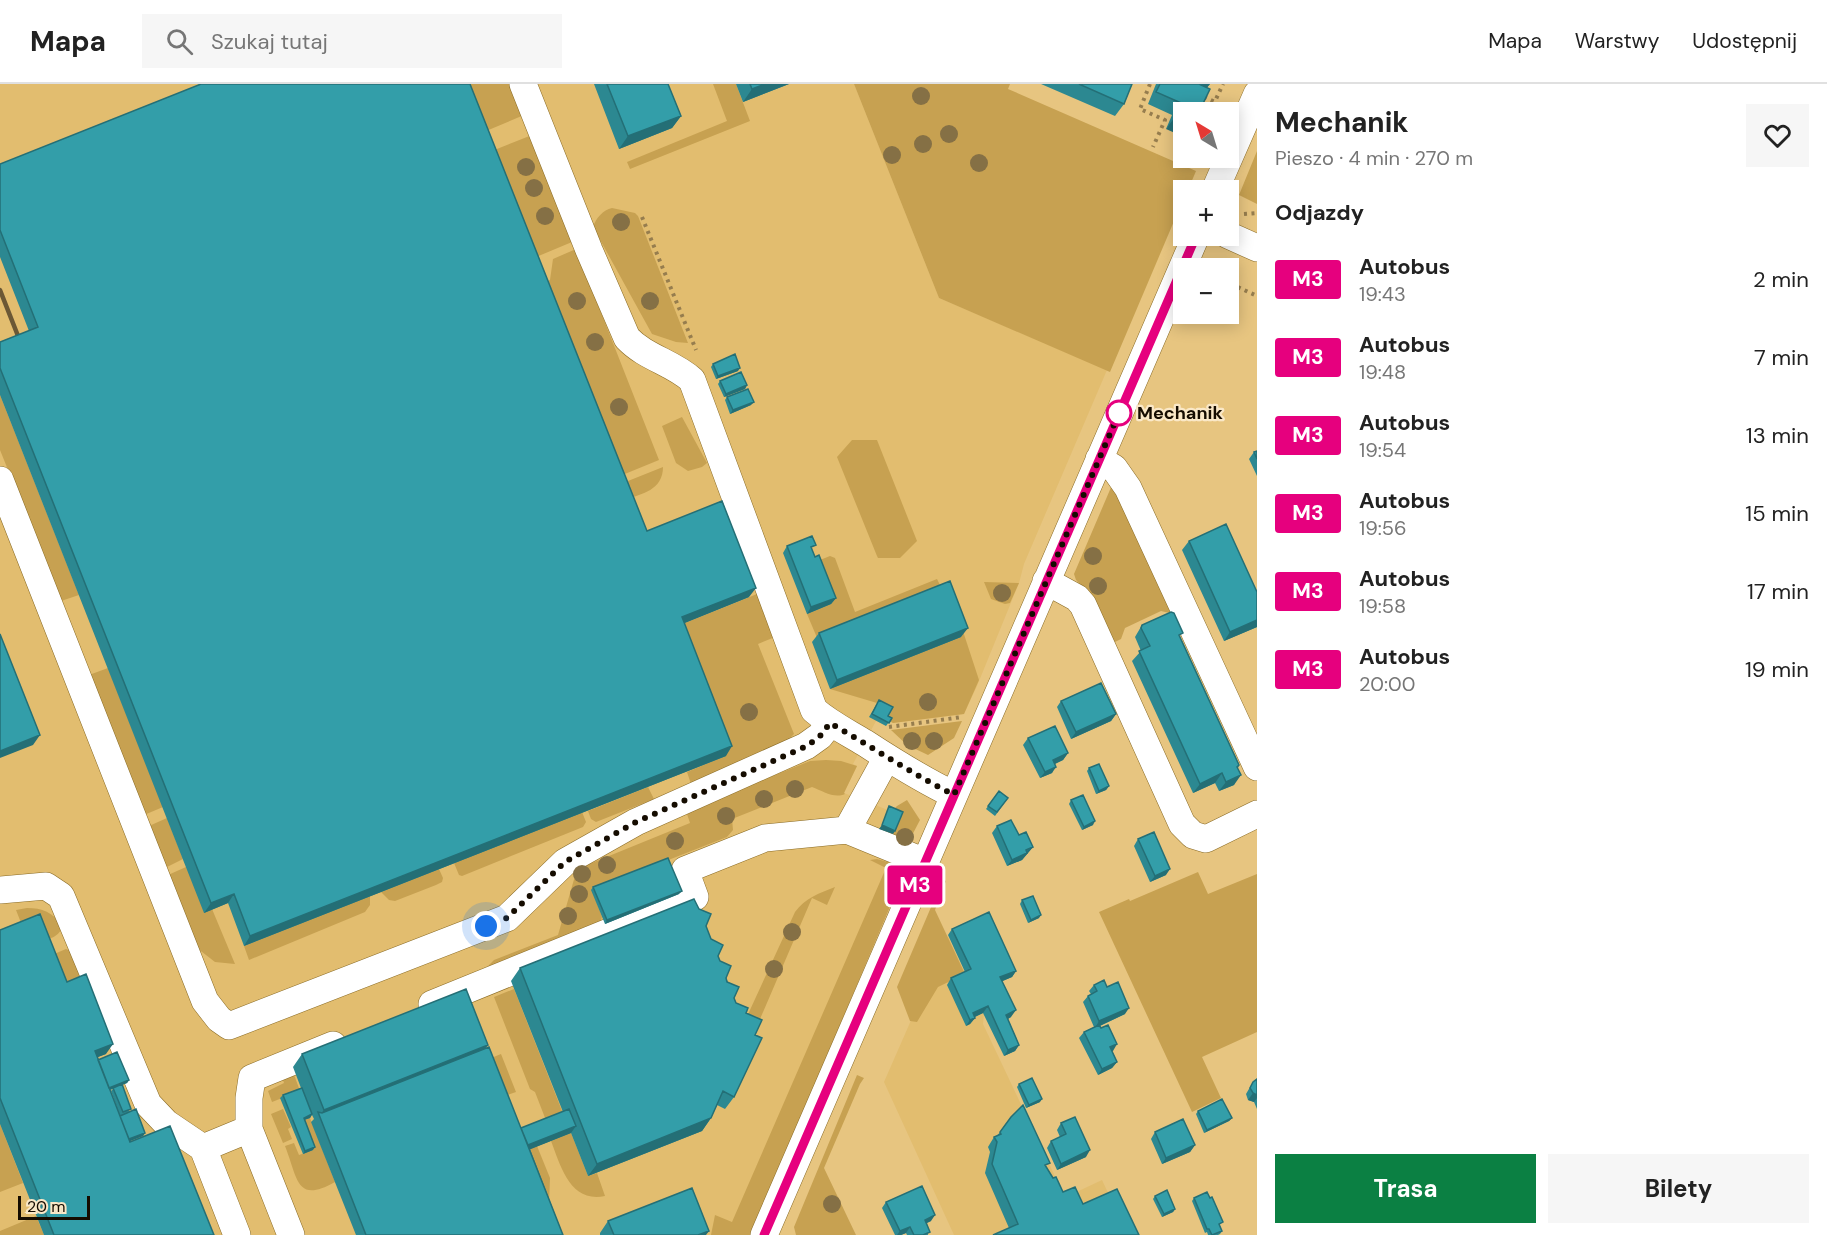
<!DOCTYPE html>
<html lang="pl">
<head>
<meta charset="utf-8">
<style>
	body { margin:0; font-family:"DM Sans",sans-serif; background:#f6f6f6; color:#222; height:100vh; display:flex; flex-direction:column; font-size:22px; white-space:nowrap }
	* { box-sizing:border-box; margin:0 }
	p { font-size:20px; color:#767676 }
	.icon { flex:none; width:33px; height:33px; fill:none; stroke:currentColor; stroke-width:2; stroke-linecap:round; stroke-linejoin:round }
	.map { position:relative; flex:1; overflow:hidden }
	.panel { display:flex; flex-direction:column; background:#fff; width:570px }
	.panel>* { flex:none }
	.badge { padding:0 12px; border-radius:4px; font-size:21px; line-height:39px }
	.needle { width:39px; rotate:322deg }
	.controls { position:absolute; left:1173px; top:18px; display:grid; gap:12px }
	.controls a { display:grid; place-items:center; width:66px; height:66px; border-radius:0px; background:#fff; box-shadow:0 3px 15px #0003; font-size:30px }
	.scale { position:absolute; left:18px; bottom:15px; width:72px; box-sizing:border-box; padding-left:6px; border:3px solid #150c00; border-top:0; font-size:16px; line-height:21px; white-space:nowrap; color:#150c00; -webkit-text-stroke:4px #fae8c7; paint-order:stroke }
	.you { position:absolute; width:30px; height:30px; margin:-15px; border:4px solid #fff; border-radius:50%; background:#1a73e8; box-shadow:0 0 0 9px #1a73e833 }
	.map>.badge { position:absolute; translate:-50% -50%; box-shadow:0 0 0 3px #fff }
	h2 { padding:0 18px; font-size:22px; line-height:54px }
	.round { display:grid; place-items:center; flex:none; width:63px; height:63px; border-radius:0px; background:#f6f6f6 }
	.summary { display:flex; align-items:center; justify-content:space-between; height:102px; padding:0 18px }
	h1 { font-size:28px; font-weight:700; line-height:45px }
	.primary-button { display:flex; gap:12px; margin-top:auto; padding:12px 18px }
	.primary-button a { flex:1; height:69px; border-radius:0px; background:#0b8043; color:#fff; font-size:24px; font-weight:700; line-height:69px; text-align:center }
	.primary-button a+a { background:#f6f6f6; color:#222 }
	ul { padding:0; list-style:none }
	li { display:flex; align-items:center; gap:18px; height:78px; padding:0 18px }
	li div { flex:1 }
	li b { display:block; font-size:22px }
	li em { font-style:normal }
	li .badge { min-width:66px; font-weight:700; text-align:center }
	header { display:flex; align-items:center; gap:36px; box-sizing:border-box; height:84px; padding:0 30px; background:#fff; border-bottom:2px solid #e0e0e0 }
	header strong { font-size:28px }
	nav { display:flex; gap:33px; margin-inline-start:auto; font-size:21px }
	.search { width:420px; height:54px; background:#f6f6f6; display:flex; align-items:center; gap:15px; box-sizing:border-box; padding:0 21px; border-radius:0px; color:#767676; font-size:22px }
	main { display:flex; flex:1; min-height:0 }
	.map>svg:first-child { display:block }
	.built { fill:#e2bd6f }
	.green { fill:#c7a151 }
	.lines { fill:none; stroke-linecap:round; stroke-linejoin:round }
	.minor-casing { stroke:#896a23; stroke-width:28 }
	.path { stroke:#967d4e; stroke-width:4; stroke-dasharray:3 4.5; stroke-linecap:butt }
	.minor { stroke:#fff; stroke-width:27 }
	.rail { stroke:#6b5835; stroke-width:4.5 }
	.tree { fill:#857045 }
	.wall { fill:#2c8891; fill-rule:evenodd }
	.shaded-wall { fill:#246f76 }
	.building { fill:#339ea9; stroke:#246f76; stroke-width:1.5 }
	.line-casing { stroke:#fff; stroke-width:14 }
	.line { stroke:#e6007e; stroke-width:9 }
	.walk { stroke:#150c00; stroke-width:6; stroke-dasharray:0 10.8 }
	.stop-dot { fill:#fff; stroke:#e6007e; stroke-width:3 }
	.labels { text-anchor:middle; stroke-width:4.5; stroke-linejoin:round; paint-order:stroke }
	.stop-label { font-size:18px; font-weight:bold; fill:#150c00; stroke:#fae8c7; text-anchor:start }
</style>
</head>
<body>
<header>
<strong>Mapa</strong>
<div class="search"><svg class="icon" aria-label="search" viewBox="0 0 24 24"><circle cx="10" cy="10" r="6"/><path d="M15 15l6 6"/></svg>Szukaj tutaj</div>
<nav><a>Mapa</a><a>Warstwy</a><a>Udostępnij</a></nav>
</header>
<main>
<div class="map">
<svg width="1257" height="1151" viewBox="0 0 1257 1151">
	<rect width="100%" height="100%" fill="#e7c580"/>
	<path class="built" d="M0,0H854L939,214L1107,286L1024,480L1019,499L977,602L964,630L893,639L886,635L876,637L853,680L857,682L844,709L901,731L899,753L901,756L729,1151H0Z
		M948,852L984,930L983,940L1061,1105L1068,1112L1102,1096L1128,1151H954L884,998Z"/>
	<path class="green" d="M459,0H512L524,31L479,50Z
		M713,0H736L750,37L630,85L627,78L727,37Z
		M854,0H1010L1008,5L1196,87L1188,106H1184L1183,116L1110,288L939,214Z
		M532,51L572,158L529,176L487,69Z
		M1257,67V120L1239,111Z
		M612,124L635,129L638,132L688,259L676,258L652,250L593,143C596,134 603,126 612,124Z
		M576,165L659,376L615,394L539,201L550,196L553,175Z
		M0,311L79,511L61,517L0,366Z
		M682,333L707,379L702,383L688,387L676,379L662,342Z
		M852,356H877L917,457L900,474H878L877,472L837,373Z
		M663,383C663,406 642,410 624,416L618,401Z
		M1112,401L1178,531L1161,527L1125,544L1121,555L1113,559L1092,513L1076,496L1074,490Z
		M830,472L835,474L855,528L937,495L943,507L818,556L807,530L831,520L815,478Z
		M984,498L1019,499L1010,519L1005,520L991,515Z
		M757,510L775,553L758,560L794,650L779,665L691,700L687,688L725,672L675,543Z
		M958,532L979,596L964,630L893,639L886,635L890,626L877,619L830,605L960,553L954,534Z
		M108,584L163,723L144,731L89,591Z
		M962,637L954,654L928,671L907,661L891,646Z
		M826,676L841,677L857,682L844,709L845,710C834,715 823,707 812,703L732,735L733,746L727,753L592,806L602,833L600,840L487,886L488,882L494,876L558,851L577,785L690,739L686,727L810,677Z
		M648,703L654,715L596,738L591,735L588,727Z
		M907,716L920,736L908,759L893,750L891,728L897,722Z
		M582,728L586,738L583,743L462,792L459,791L454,779Z
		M167,734L183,775L165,784L149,742Z
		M877,775L891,779L897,789L903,792L751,1151H711L715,1131L732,1138L886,784L870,776Z
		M186,783L212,825L235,880L215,878L197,864L168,791Z
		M439,785L443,794L442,798L436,801L395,817L389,816L381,808Z
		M1198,788L1208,810L1257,790V948L1202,973L1221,1014L1192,1028L1099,828L1129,815L1130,817Z
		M943,795L946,797L935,826L965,890L938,903L917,938L910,937L897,903Z
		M835,803L827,821L812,814L754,949L744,939L795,828C805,814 820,809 835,803Z
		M370,812V821L365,828L249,876L244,862Z
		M27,824C42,824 53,828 62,842C60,853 50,854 41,858L23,844L16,826Z
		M66,865L71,867L85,900L60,907L47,873Z
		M514,905L564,1032L547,1039L535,1008L530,1005L494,913Z
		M501,970L516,1008L499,1014L484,977Z
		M292,985L300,1007L272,1018L268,1007L284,999L281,989Z
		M857,991L864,994L860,1000L824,1084L856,1151H796L794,1143Z
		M283,1025L291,1043L288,1045L292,1055L283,1059L271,1030Z
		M310,1034L335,1098C296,1120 298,1095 285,1062L294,1059L299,1071L313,1066L301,1037Z
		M0,1040L23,1099L0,1108Z
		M571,1049L588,1092L597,1089L605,1112C570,1119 561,1083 551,1057Z
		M537,1062L550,1094L549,1120L521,1069Z
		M36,1132L44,1151H0V1147Z"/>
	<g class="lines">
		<defs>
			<path id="minor" d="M523,0L589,166L627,254C646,274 672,278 692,296L814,626C830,640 847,648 865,659C894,678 923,696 954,711
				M1215,106L1257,10
				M1228,151L1257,164
				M1099,375L1114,384L1128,404L1257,683
				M0,396L205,917L219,935L229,942L507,834L565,778L636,738L806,662L820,652L830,639
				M1046,497L1077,514L1083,521L1182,740L1193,751L1206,755L1257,730
				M847,746L925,778
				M0,806L46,802L61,812L148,1020L166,1039L203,1064L237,1151
				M432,920L695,813L685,786L765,754L847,746L886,675
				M249,1045L291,1151
				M203,1064L249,1045V1014L252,994L333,961
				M764,1151L1196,152"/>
		</defs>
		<use href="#minor" class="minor-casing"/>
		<path class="path" d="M1150,0L1140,25L1165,36L1153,63
			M1204,13L1215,18
			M1210,28L1223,0
			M1189,74L1188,76L1200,81
			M1244,130L1257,129
			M642,133L696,266
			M1231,200L1257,212
			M889,643L962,633"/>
		<use href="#minor" class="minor"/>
		<path class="rail" d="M0,206L20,257"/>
	</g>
	<g class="tree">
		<circle cx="921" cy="12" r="9"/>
		<circle cx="949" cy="50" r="9"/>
		<circle cx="923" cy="60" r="9"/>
		<circle cx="892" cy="71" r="9"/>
		<circle cx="979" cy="79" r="9"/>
		<circle cx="526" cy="83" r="9"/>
		<circle cx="534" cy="104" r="9"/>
		<circle cx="545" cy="132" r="9"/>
		<circle cx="621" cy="138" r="9"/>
		<circle cx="577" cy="217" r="9"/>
		<circle cx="650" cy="217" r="9"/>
		<circle cx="595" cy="258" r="9"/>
		<circle cx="619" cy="323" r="9"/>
		<circle cx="1093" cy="472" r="9"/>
		<circle cx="1098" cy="502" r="9"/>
		<circle cx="1002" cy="509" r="9"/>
		<circle cx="928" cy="618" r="9"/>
		<circle cx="749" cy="628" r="9"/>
		<circle cx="912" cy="657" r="9"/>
		<circle cx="934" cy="657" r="9"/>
		<circle cx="795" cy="705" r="9"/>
		<circle cx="764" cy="715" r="9"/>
		<circle cx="726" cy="732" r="9"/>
		<circle cx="905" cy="753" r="9"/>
		<circle cx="675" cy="757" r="9"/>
		<circle cx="607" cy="781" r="9"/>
		<circle cx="582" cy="790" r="9"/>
		<circle cx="579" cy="810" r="9"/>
		<circle cx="568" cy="832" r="9"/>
		<circle cx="792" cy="848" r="9"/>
		<circle cx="774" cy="885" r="9"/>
		<circle cx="832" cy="1120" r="9"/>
	</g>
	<path class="wall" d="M594,0H668L681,32L672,44L619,65Z
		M736,0H789L743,18Z
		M1041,0H1132L1124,20L1115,32Z
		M1156,0H1210L1166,45L1172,31L1148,20Z
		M0,80L647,447L749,513L684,539L726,672L244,862L228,819L204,829L0,311V258L29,247L0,173Z
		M713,280L738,287L716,295L711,283Z
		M720,297L747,301L745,305L724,313L718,300Z
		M727,313L751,321L730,330L725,316Z
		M1257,367V392L1249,375L1254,368Z
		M1189,457L1257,543L1224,557L1182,466Z
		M787,462L812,466L836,514L831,520L807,530L783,469Z
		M1142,541L1180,553L1239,681L1238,684L1234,701L1219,707L1215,699L1193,709L1132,577L1141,567L1135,553Z
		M819,549L961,553L830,605L812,558Z
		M879,616L888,632L892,634L886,642L869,633Z
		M1061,617L1116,630L1111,637L1071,655L1057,623Z
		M1028,654L1068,669L1063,676L1055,680L1052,689L1040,694L1023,661Z
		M1089,684L1109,702L1106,706L1096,710L1087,687Z
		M999,707L1008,714L995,732L986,725Z
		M1071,716L1093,741L1082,746L1069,720Z
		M997,742L1019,751L1033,763L1022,776L1007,782L992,749Z
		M1138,755L1166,791L1150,798L1134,762Z
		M593,803L679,810L605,840L591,806Z
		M1022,816L1039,834L1028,839L1020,820Z
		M706,842L736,919L746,929L755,951L734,1013L725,1025L717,1021L711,1034L702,1047L588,1092L571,1049L530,1065L563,1151H356L311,1038L314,1035L312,1031L310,1034L304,1036L313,1066L303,1070L280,1014L283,1011L301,1004L293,983L302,970L486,964L521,1044L563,1028L511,897L520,884Z
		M952,845L1016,887L1012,893L1002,897L1011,933L1008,935L1019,961L1015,967L1004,972L983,929L975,933V934L970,940L966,942L947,901L951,894L965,888L948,851Z
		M0,846L67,898L106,970L97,973L98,976L129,996L127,999L122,1001L129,1028L145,1049L143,1052L130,1057L214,1151H44L0,1040ZM113,1005L111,1007L120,1032L110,1006Z
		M1094,901L1107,903L1125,930L1100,942L1113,967H1112L1117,978L1112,984L1098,991L1079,954L1084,948L1094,943L1083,918L1088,912L1091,910L1089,907Z
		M1257,995V1025L1254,1018L1248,1016L1246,1010L1253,998Z
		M1019,1000L1040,1018L1026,1024L1017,1003Z
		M1198,1027L1232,1034L1229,1037L1204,1049L1196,1030Z
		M1011,1033L1063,1108L1083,1120L1009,1144L985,1089L990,1068L988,1063L994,1053L997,1052Z
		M1061,1039L1086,1073L1057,1086L1047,1064L1051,1057L1060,1053L1057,1046Z
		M1155,1048L1195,1061L1190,1068L1162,1080L1151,1055Z
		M1155,1112L1175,1125L1173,1128L1162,1133L1153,1115Z
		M1194,1114L1220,1142L1222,1147L1220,1150L1218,1151H1208L1207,1148L1205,1149L1192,1117Z
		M886,1118L931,1137L927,1139L928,1151H907L906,1149L901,1151H895L882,1124Z
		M608,1137L706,1151H600V1149Z"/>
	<path class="shaded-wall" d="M765,0H789L743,18L752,5Z
		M1191,0H1210L1205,6Z
		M681,32L672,44L619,65L628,52Z
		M1175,33L1184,37V53L1166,45Z
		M740,284L738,287L716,295L718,292Z
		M747,301L745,305L724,313L726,310Z
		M754,318L751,321L730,330L733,326Z
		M756,504L749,513L675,543L682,533Z
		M836,514L831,520L807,530L811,523Z
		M1257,536V543L1224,557L1230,548Z
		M968,544L961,553L830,605L837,596Z
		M1116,630L1111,637L1071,655L1076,648Z
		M40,651L33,661L0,674V667Z
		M732,662L726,672L244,862L250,852Z
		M1068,669L1063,676L1048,683L1053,676Z
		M1056,683L1052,689L1040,694L1045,688Z
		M1222,689L1215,699L1193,709L1200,700Z
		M1241,691L1234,701L1219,707L1226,698Z
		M1109,702L1106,706L1096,710L1099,707Z
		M1095,737L1093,741L1082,746L1084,743Z
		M882,741L895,747L893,750L879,745Z
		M1033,763L1022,776L1007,782L1012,776Z
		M1170,785L1166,791L1150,798L1155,792Z
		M682,807L679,810L605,840L607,836Z
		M234,810L228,819L204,829L211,819Z
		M1041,831L1039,834L1028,839L1031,836Z
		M1016,887L1012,893L996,900L1000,893Z
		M988,922L983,929L970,935L973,929Z
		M1129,924L1125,930L1095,944L1099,937Z
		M1016,926L1011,933L1002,938L1006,931Z
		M975,934L970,940L966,942L970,936Z
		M113,960L106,970L88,977L95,967Z
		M1117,960L1113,967L1105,970L1110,963Z
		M488,961L479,973L319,1032L324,1026Z
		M1019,961L1015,967L1004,972L1008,966Z
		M1117,978L1112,984L1098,991L1102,985Z
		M129,996L127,999L106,1007L109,1004Z
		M1253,1009L1257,1011V1014L1254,1018L1248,1016Z
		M1042,1015L1040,1018L1026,1024L1029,1021Z
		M312,1030L310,1034L301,1037L304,1034Z
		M711,1034L702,1047L588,1092L597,1080Z
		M1232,1034L1229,1037L1204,1049L1207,1046Z
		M576,1042L571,1049L521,1069L525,1062Z
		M145,1049L143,1052L125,1059L127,1056Z
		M1195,1061L1190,1068L1162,1080L1166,1074Z
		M315,1063L313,1066L303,1070L305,1067Z
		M1090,1066L1086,1073L1057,1086L1061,1080Z
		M1175,1125L1173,1128L1162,1133L1164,1130Z
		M935,1131L931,1137L920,1142L925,1136Z
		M910,1143L906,1149L901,1151H897L900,1147Z
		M709,1147L706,1151H698Z"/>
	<path class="building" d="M201,0H470L647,447L722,417L756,504L682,533L732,662L250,852L234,810L211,819L0,284V258L38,243L0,146V80Z
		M607,0H668L681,32L628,52Z
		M750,0H765L752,5Z
		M1079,0H1132L1124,20Z
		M1160,0H1199L1210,5L1199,28H1184V37L1175,33L1181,19L1156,8Z
		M735,270L740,284L718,292L713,280Z
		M741,288L747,301L726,310L720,297Z
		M748,305L754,318L733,326L727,313Z
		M1257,367V375L1254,368Z
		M1226,440L1257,508V536L1230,548L1189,457Z
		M812,452L816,461L811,463L815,473L819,471L836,514L811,523L787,462Z
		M950,497L968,544L837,596L819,549Z
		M1171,528L1174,529L1183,549L1179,551L1239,681L1237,683L1241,691L1226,698L1222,689L1200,700L1139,567L1150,562L1141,544L1142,541Z
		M0,550L40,651L0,667Z
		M1101,599L1116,630L1076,648L1061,617Z
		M879,616L893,623L888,632L892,634L889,639L872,630Z
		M1055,642L1068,669L1053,676L1056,683L1045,688L1028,654Z
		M1099,680L1109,702L1099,707L1089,684Z
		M999,707L1008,714L997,728L988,722Z
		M1083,711L1095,737L1084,743L1071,716Z
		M889,722L903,728L895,747L882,741Z
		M1011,736L1019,751L1026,748L1033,763L1026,766L1027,769L1012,776L997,742Z
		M1154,748L1170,785L1155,792L1138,755Z
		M668,774L682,807L607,836L593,803Z
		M1033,812L1041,831L1031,836L1022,816Z
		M694,815L699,825L711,830L706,842L711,855L723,861L718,872L720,877L731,882L726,894L727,898L739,903L734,914L736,919L748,924L746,929L762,936L755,951L762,954L734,1013L723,1007L711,1034L597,1080L520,884Z
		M989,828L1016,887L1000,893L1016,926L1006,931L1019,961L1008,966L988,922L973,929L975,934L970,936L951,894L971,885L952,845Z
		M40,830L67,898L86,890L113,960L95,967L130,1058L170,1042L214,1151H54L0,1014V846Z
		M1104,896L1107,903L1118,898L1129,924L1099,937L1088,912L1097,907L1094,901Z
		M466,905L488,961L324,1026L302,970Z
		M1099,941L1101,944L1108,941L1117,960L1110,963L1117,978L1102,985L1084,948Z
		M489,963L563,1151H366L318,1028L322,1029Z
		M117,968L129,996L109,1004L98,976Z
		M1032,994L1042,1015L1029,1021L1019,1000Z
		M1257,995V1011L1253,1009L1250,1004L1253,998Z
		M122,1000L131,1025L123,1028L113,1004Z
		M302,1004L312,1030L304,1034L315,1063L305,1067L283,1011Z
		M1222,1015L1232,1034L1207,1046L1198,1027Z
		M1023,1021L1050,1079L1045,1081L1053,1094L1056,1093L1063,1108L1075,1103L1083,1120L1117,1105L1139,1151H993L1018,1140L992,1080L997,1058L994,1053L1001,1050L1000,1048L1011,1033Z
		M136,1025L145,1049L129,1055L120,1032Z
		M569,1025L576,1042L528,1061L521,1044Z
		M1075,1033L1090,1066L1061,1080L1051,1057L1066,1050L1061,1039Z
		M1183,1035L1195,1061L1166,1074L1155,1048Z
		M922,1102L935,1131L925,1136L930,1148L923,1151H914L910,1143L900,1147L886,1118Z
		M692,1104L709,1147L698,1151H614L608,1137Z
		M1167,1106L1175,1125L1164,1130L1155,1112Z
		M1207,1108L1210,1114L1212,1113L1223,1138L1219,1140L1222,1147L1212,1151L1209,1145H1207L1194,1114Z"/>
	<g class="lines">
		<defs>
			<path id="line" d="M764,1151L1196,152"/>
		</defs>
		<use href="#line" class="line-casing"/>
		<use href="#line" class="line"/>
		<path class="walk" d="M486,842L507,834L565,778L636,738L807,662L820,652L830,639C872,663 911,689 954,711L1119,329"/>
	</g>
	<circle class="stop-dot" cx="1119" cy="329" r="12"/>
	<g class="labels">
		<g class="stop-label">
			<text x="1137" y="335">Mechanik</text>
		</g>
	</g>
</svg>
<div class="controls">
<a><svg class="needle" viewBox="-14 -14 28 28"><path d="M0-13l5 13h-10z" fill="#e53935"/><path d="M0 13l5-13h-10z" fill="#767676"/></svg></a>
<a>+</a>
<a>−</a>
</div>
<div class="scale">20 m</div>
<div class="you" style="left:486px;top:842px"></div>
<b class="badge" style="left:915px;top:801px;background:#e6007e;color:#fff">M3</b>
</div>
<section class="panel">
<div class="summary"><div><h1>Mechanik</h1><p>Pieszo · 4 min · 270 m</p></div><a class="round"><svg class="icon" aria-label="heart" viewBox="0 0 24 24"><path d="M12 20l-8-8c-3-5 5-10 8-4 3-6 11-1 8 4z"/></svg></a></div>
<h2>Odjazdy</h2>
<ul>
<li><span class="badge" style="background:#e6007e;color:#fff">M3</span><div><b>Autobus</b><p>19:43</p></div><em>2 min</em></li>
<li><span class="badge" style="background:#e6007e;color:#fff">M3</span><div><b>Autobus</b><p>19:48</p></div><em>7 min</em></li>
<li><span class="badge" style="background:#e6007e;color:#fff">M3</span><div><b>Autobus</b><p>19:54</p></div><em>13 min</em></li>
<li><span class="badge" style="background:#e6007e;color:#fff">M3</span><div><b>Autobus</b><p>19:56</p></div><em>15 min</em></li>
<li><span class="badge" style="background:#e6007e;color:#fff">M3</span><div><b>Autobus</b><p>19:58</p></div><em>17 min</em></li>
<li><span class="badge" style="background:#e6007e;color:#fff">M3</span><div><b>Autobus</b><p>20:00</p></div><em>19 min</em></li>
</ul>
<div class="primary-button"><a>Trasa</a><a>Bilety</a></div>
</section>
</main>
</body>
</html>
